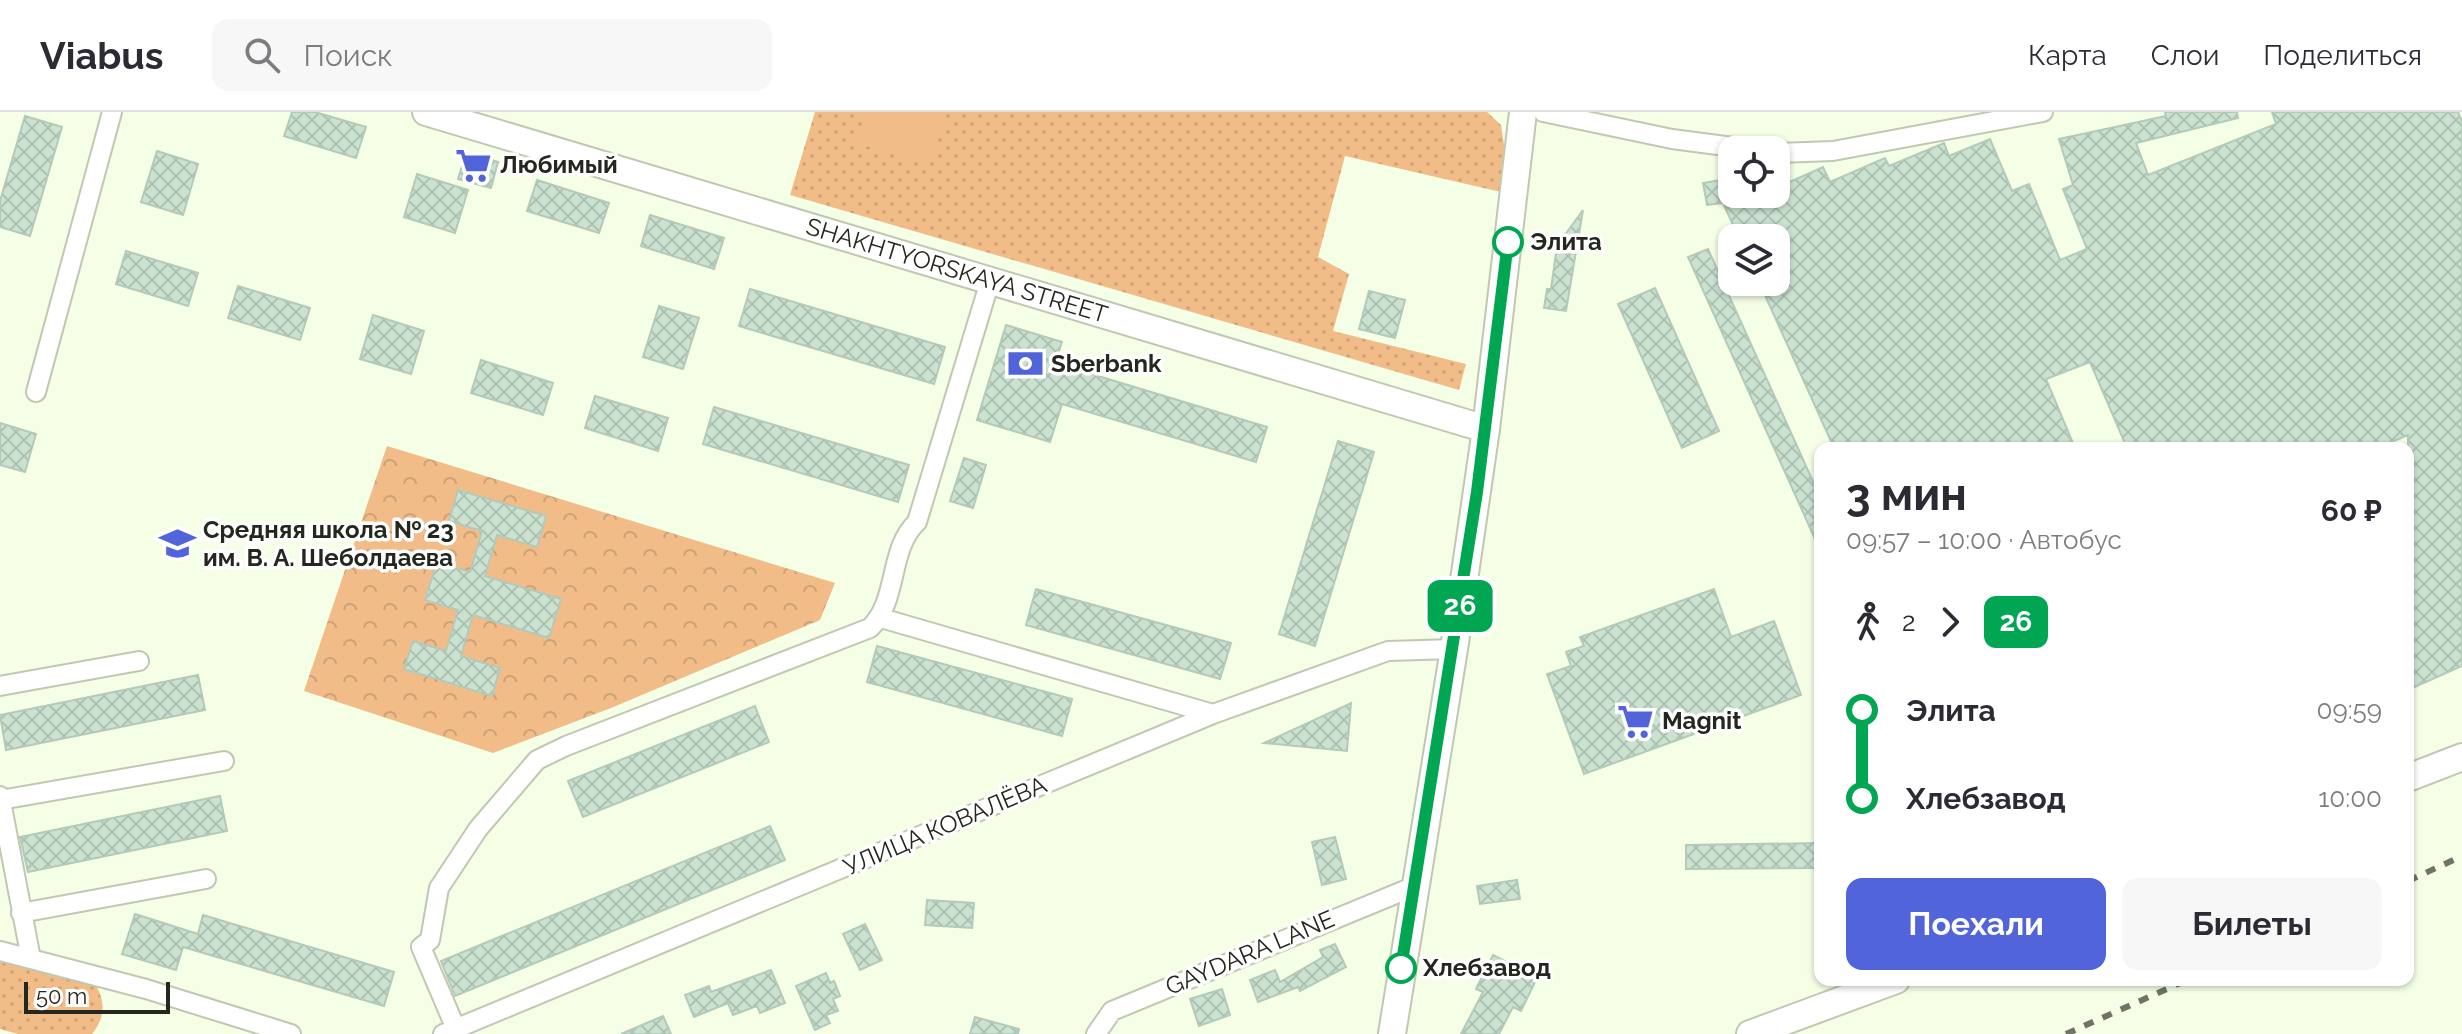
<!DOCTYPE html>
<html lang="ru">
<head>
<meta charset="utf-8">
<style>
	body { margin:0; font-family:Raleway,sans-serif; background:#f7f7f7; color:#2b2b33; height:100vh; display:flex; flex-direction:column; font-size:30px; white-space:nowrap }
	* { box-sizing:border-box; margin:0 }
	p { font-size:26px; color:#7c7c81 }
	.icon { flex:none; width:44px; height:44px; fill:none; stroke:currentColor; stroke-width:2; stroke-linecap:round; stroke-linejoin:round }
	.map { position:relative; flex:1; overflow:hidden }
	.side { position:absolute; left:1814px; top:330px; width:600px; height:544px; display:flex; flex-direction:column; background:#fff; border-radius:16px; box-shadow:0 2px 6px #0004 }
	.side>* { flex:none }
	.badge { padding:0 16px; border-radius:12px; font-size:28px; line-height:52px }
	.fabs { position:absolute; left:1718px; top:24px; display:grid; gap:16px }
	.fabs a { display:grid; place-items:center; width:72px; height:72px; border-radius:16px; background:#fff; box-shadow:0 2px 6px #0004; font-size:40px }
	.scale { position:absolute; left:24px; bottom:20px; width:146px; box-sizing:border-box; padding-left:8px; border:4px solid #23271e; border-top:0; font-size:22px; line-height:28px; white-space:nowrap; color:#23271e; -webkit-text-stroke:6px #fff; paint-order:stroke }
	.map>.badge { position:absolute; translate:-50% -50%; box-shadow:0 0 0 4px #fff }
	.legs { display:flex; align-items:center; gap:12px; height:88px; padding:0 32px; font-size:26px }
	.legs p { margin-inline-start:auto }
	.overview { display:flex; align-items:center; justify-content:space-between; height:136px; padding:0 32px }
	h1 { font-size:44px; font-weight:700; line-height:60px }
	.button { display:flex; gap:16px; margin-top:auto; padding:16px 32px }
	.button a { flex:1; height:92px; border-radius:16px; background:#5264da; color:#fff; font-size:32px; font-weight:700; line-height:92px; text-align:center }
	.button a+a { background:#f7f7f7; color:#2b2b33 }
	ul { padding:0 32px; list-style:none }
	li { display:flex; align-items:center; gap:28px; height:88px; font-size:30px }
	li i { display:grid; place-items:center; width:12px; height:100%; margin:0 10px; background:currentColor }
	li i::after { content:''; width:20px; height:20px; margin:-10px; border:6px solid; border-radius:50%; background:#fff }
	li p { margin-inline-start:auto }
	li:first-child i { background:linear-gradient(#0000 50%,currentColor 0) }
	li:last-child i { background:linear-gradient(currentColor 50%,#0000 0) }
	header { display:flex; align-items:center; gap:48px; box-sizing:border-box; height:112px; padding:0 40px; background:#fff; border-bottom:2px solid #e1e1e2 }
	header strong { font-size:38px }
	nav { display:flex; gap:44px; margin-inline-start:auto; font-size:28px }
	.search { width:560px; height:72px; background:#f7f7f7; display:flex; align-items:center; gap:20px; box-sizing:border-box; padding:0 28px; border-radius:16px; color:#7c7c81; font-size:30px }
	.map>svg:first-child { display:block }
	.grass { fill:url(#grass-dots) }
	.park { fill:url(#park-crowns) }
	.garden { fill:#f1bc88 }
	.building { fill:url(#building-cross-hatch); stroke:#b3cab9; stroke-width:2 }
	.lines { fill:none; stroke-linecap:round; stroke-linejoin:round }
	.street-casing { stroke:#bfc9b1; stroke-width:22 }
	.secondary-casing { stroke:#bfc9b1; stroke-width:30 }
	.street { stroke:#fff; stroke-width:18 }
	.secondary { stroke:#fff; stroke-width:26 }
	.rail { stroke:#6e7466; stroke-width:6; stroke-dasharray:10 10; stroke-linecap:butt }
	.line-1-casing { stroke:#fff; stroke-width:18 }
	.line-1 { stroke:#00a651; stroke-width:12 }
	.stop-1-dot { fill:#fff; stroke:#00a651; stroke-width:4 }
	.labels { text-anchor:middle; stroke-width:7; stroke-linejoin:round; paint-order:stroke }
	.poi-label { font-size:24px; font-weight:bold; fill:#23271e; stroke:#fff; text-anchor:start }
	.stop-label { font-size:24px; font-weight:bold; fill:#23271e; stroke:#fff; text-anchor:start }
	.street-label { font-size:24px; fill:#23271e; stroke:#fff }
</style>
</head>
<body>
<header>
<strong>Viabus</strong>
<div class="search"><svg class="icon" aria-label="search" viewBox="0 0 24 24"><circle cx="10" cy="10" r="6"/><path d="M15 15l6 6"/></svg>Поиск</div>
<nav><a>Карта</a><a>Слои</a><a>Поделиться</a></nav>
</header>
<div class="map">
<svg width="2462" height="922" viewBox="0 0 2462 922">
	<defs>
		<pattern id="grass-dots" width="8" height="8" patternUnits="userSpaceOnUse" patternTransform="scale(2)"><rect width="8" height="8" fill="#f1bc88"/><path d="M2 2h.1M6 6h.1" fill="none" stroke="#cea275" stroke-width="1.8" stroke-linecap="round"/></pattern>
		<pattern id="park-crowns" width="20" height="18" patternUnits="userSpaceOnUse" patternTransform="scale(2)"><rect width="20" height="18" fill="#f1bc88"/><path d="M2 6a3 3 0 1 1 6 0M12 15a3 3 0 1 1 6 0" fill="none" stroke="#cea275"/></pattern>
		<pattern id="building-cross-hatch" width="8" height="8" patternUnits="userSpaceOnUse" patternTransform="scale(2)"><rect width="8" height="8" fill="#cbe2d1"/><path d="M0 0l8 8M0 8l8-8" fill="none" stroke="#aec2b3"/></pattern>
	</defs>
	<rect width="100%" height="100%" fill="#f5ffe6"/>
	<path class="grass" d="M815,0H1487L1501,13L1505,39L1501,80L1345,44L1318,145L1349,162L1333,219L1466,252L1459,278L790,83Z
		M0,846L97,875C106,893 104,907 92,922H18L0,917Z"/>
	<path class="park" d="M387,334L835,471L820,508L611,596L493,641L304,579Z"/>
	<path class="garden" d="M867,0H946L929,53L857,31Z"/>
	<path class="building" d="M292,0H315L366,15L356,46L284,24Z
		M2165,0H2237L2238,6L2136,31L2148,63L2276,12L2272,0H2458L2462,10V554L2408,578V323L2377,336H2127L2090,250L2046,267L2075,336H1834L1759,170H1776V126H1739L1723,91L1707,93L1703,71L1732,66V82H1776V76L1823,55L1830,70L1885,46L1889,54L1944,31L1949,44L1990,27L2012,79L2029,72L2060,148L2087,137L2063,77L2073,73L2059,27L2166,4Z
		M25,4L62,15L30,124L0,115V89Z
		M157,39L198,52L183,103L141,90Z
		M466,41L498,50L491,76L458,67Z
		M417,62L468,78L455,121L404,105Z
		M537,68L609,91L599,121L527,99Z
		M1583,98L1566,199L1544,196L1547,177H1551L1557,134Z
		M650,103L724,126L714,157L641,134Z
		M1708,137L1820,385V438L1688,145Z
		M126,139L198,161L188,194L116,172Z
		M238,174L310,196L300,228L228,206Z
		M1655,176L1719,319L1682,336L1618,192Z
		M750,177L945,235L934,272L739,214Z
		M1369,179L1405,188L1395,226L1359,217Z
		M659,194L699,206L683,257L643,245Z
		M373,203L424,219L411,262L360,247Z
		M1006,213L1062,230L1055,251L1267,315L1256,350L1062,292L1050,330L977,308Z
		M481,248L553,271L543,303L471,281Z
		M595,284L668,306L658,339L585,316Z
		M714,295L909,353L898,390L703,332Z
		M0,311L36,322L25,360L0,353Z
		M1338,329L1374,340L1315,534L1279,522Z
		M964,346L986,353L973,396L950,389Z
		M458,378L546,404L537,435L497,423L485,464L561,487L549,526L473,503L461,544L500,556L492,584L404,557L413,529L446,539L458,498L425,488L437,450L470,460L482,419L449,409Z
		M1036,477L1231,531L1220,567L1026,513Z
		M1714,477L1731,525L1774,509L1801,583L1584,662L1547,562L1571,554L1566,540L1584,534L1580,525Z
		M877,534L1072,587L1062,624L867,570Z
		M198,563L205,598L6,638L0,603Z
		M1351,591L1347,639L1264,631Z
		M755,594L769,630L583,705L568,669Z
		M220,684L227,719L28,760L20,725Z
		M770,714L785,748L455,884L441,849Z
		M1335,725L1346,767L1322,773L1312,730Z
		M1820,731V756L1686,757V733Z
		M1517,768L1520,787L1480,792L1477,774Z
		M927,788L974,791L972,816L925,813Z
		M135,802L198,822L203,803L394,860L384,894L183,835L176,858L122,842Z
		M865,812L882,848L860,858L843,822Z
		M1335,832L1346,855L1300,879L1298,875L1258,890L1250,868L1275,858L1280,870L1323,845L1320,838Z
		M1493,843L1537,866L1521,899L1513,895L1499,922H1461L1483,880L1476,877Z
		M771,858L785,891L760,901L757,894L733,903L728,891L694,905L685,883L709,874L711,880Z
		M826,861L830,871L834,869L840,884L833,887L838,899L826,903L830,911L815,918L796,874Z
		M1222,877L1230,903L1199,914L1190,887Z
		M663,904L671,922H621Z
		M975,905L1019,917L1018,922H970Z"/>
	<g class="lines">
		<defs>
			<path id="street" d="M1543,0L1672,27L1756,38
				M1776,41L1833,39L2043,0
				M36,280L112,0
				M881,506L1213,602
				M0,574L139,549
				M0,684L31,847
				M1,688L224,649
				M21,801L206,767
				M0,839L146,877L291,922
				M456,917L421,835L430,828L439,776L478,717L537,648L566,634L870,516C899,488 888,437 917,410L990,169
				M443,922L1213,602L1388,539L1454,537
				M1096,922L1112,899L1415,774"/>
			<g id="secondary">
				<path id="s1" d="M426,0L1486,317"/>
				<path d="M2408,666L2462,645"/>
				<path d="M1392,922L1454,537L1486,317L1523,0"/>
				<path d="M1750,922L1896,868"/>
			</g>
		</defs>
		<use href="#street" class="street-casing"/>
		<use href="#secondary" class="secondary-casing"/>
		<use href="#street" class="street"/>
		<use href="#secondary" class="secondary"/>
		<path class="rail" d="M2408,769L2462,744
			M2066,922L2187,868"/>
	</g>
	<g class="lines">
		<defs>
			<path id="line-1" d="M1401,856L1477,380L1508,130"/>
		</defs>
		<use href="#line-1" class="line-1-casing"/>
		<use href="#line-1" class="line-1"/>
	</g>
	<defs>
		<symbol id="supermarket-bare" viewBox="-9 -9 18 18"><path d="M-6-5.5h2.5l.6 2H6L4.5 2H-2.5L-4.4-4H-6ZM-1.5 3.2a1.3 1.3 0 1 0 .1 0ZM3 3.2a1.3 1.3 0 1 0 .1 0Z" fill="#5264da" stroke="#fff" stroke-width="2.5" paint-order="stroke"/></symbol>
		<symbol id="bank-bare" viewBox="-9 -9 18 18"><path d="M-6-4H6V4H-6ZM0-2.3a2.3 2.3 0 1 0 0 4.6a2.3 2.3 0 1 0 0-4.6Z" fill="#5264da" stroke="#fff" stroke-width="2.5" paint-order="stroke"/></symbol>
		<symbol id="school-bare" viewBox="-9 -9 18 18"><path d="M0-5L7-2L0 1L-7-2ZM-4 1L0 2.5L4 1V4Q0 6-4 4Z" fill="#5264da" stroke="#fff" stroke-width="2.5" paint-order="stroke"/></symbol>
	</defs>
	<g fill-rule="evenodd">
		<use href="#supermarket-bare" x="448" y="28" width="51" height="51"/>
		<use href="#bank-bare" x="1000" y="226" width="51" height="51"/>
		<use href="#school-bare" x="152" y="406" width="51" height="51"/>
		<use href="#supermarket-bare" x="1610" y="584" width="51" height="51"/>
	</g>
	<g class="stop-1-dot">
		<circle cx="1508" cy="130" r="14"/>
		<circle cx="1401" cy="856" r="14"/>
	</g>
	<g class="labels">
		<g class="poi-label">
			<text x="500" y="61">Любимый</text>
			<text x="1051" y="260">Sberbank</text>
			<text x="203" y="426">Средняя школа № 23<tspan x="203" dy="28">им. В. А. Шеболдаева</tspan></text>
			<text x="1662" y="617">Magnit</text>
		</g>
		<g class="stop-label">
			<text x="1530" y="138">Элита</text>
			<text x="1423" y="864">Хлебзавод</text>
		</g>
		<g class="street-label">
			<text dy="8" stroke="none"><textPath href="#s1" startOffset="554">SHAKHTYORSKAYA STREET</textPath></text>
			<text transform="translate(945 714) rotate(-23)" y="8">УЛИЦА КОВАЛЁВА</text>
			<text transform="translate(1250 841) rotate(-23)" y="8">GAYDARA LANE</text>
		</g>
	</g>
</svg>
<div class="fabs">
<a><svg class="icon" aria-label="locate" viewBox="0 0 24 24"><circle cx="12" cy="12" r="6"/><path d="M12 2v4M12 18v4M2 12h4M18 12h4"/></svg></a>
<a><svg class="icon" aria-label="layers" viewBox="0 0 24 24"><path d="M12 4l9 5-9 5-9-5zM3 14l9 5 9-5"/></svg></a>
</div>
<div class="scale">50 m</div>
<b class="badge" style="left:1460px;top:494px;background:#00a651;color:#fff">26</b>
<section class="side">
<div class="overview"><div><h1>3 мин</h1><p>09:57 – 10:00 · Автобус</p></div><b>60 ₽</b></div>
<div class="legs"><svg class="icon" aria-label="walk" viewBox="0 0 24 24"><circle cx="13" cy="4" r="2"/><path d="M13 8l-2 6 4 7M11 14l-3 7M7 12l3-4h3l4 4"/></svg>2<svg class="icon" aria-label="forward" viewBox="0 0 24 24"><path d="M9 5l7 7-7 7"/></svg><b class="badge" style="background:#00a651;color:#fff">26</b></div>
<ul>
<li><i style="color:#00a651"></i><b>Элита</b><p>09:59</p></li>
<li><i style="color:#00a651"></i><b>Хлебзавод</b><p>10:00</p></li>
</ul>
<div class="button"><a>Поехали</a><a>Билеты</a></div>
</section>
</div>
</body>
</html>
